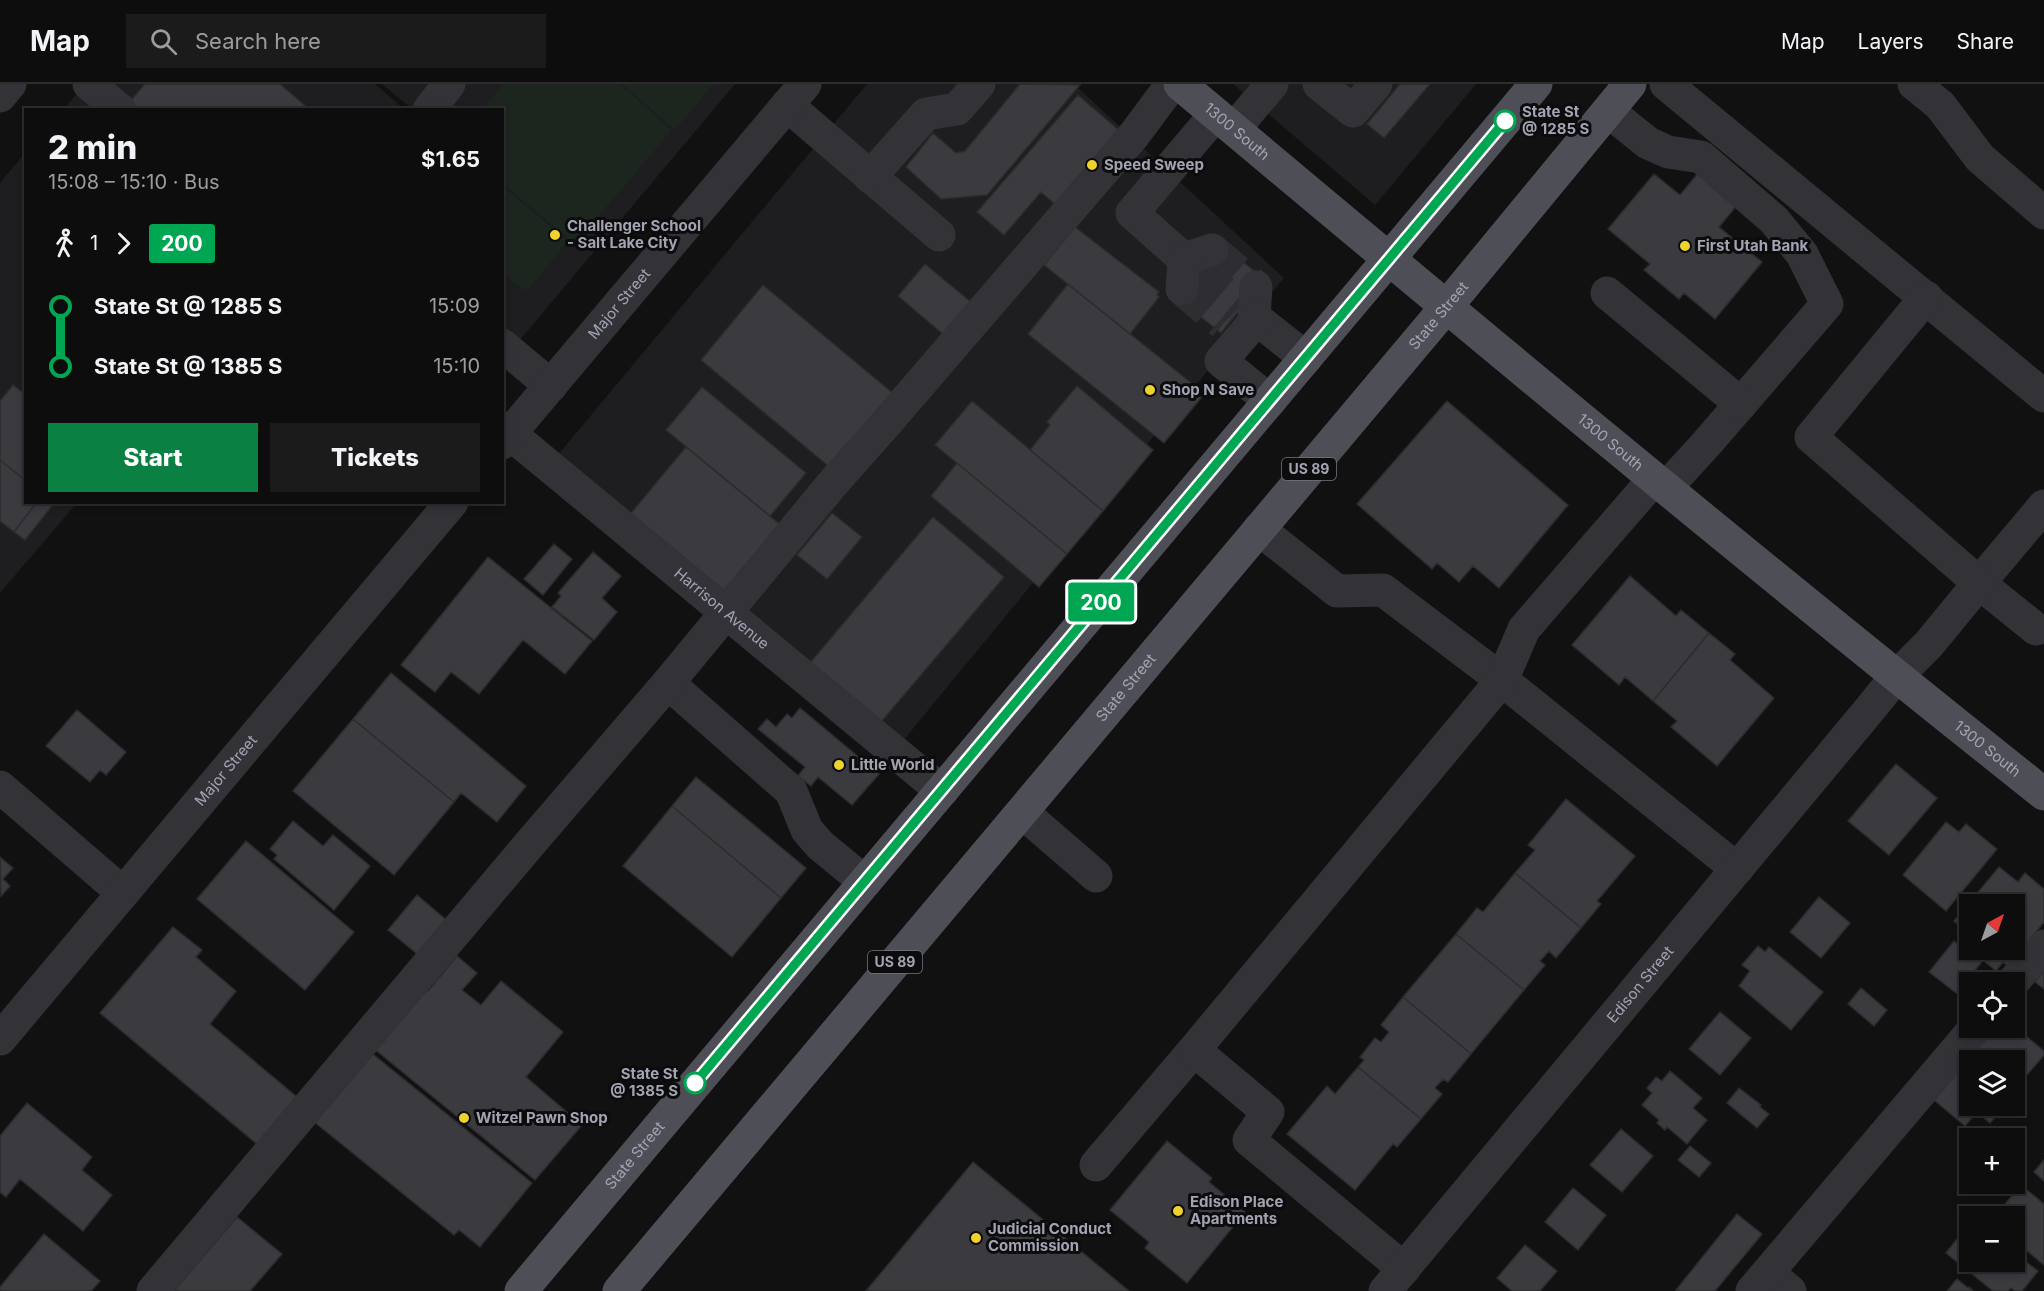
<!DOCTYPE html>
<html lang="en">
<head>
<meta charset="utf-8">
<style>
	body { margin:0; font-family:Inter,sans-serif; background:#1b1b1c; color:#f1f3f6; height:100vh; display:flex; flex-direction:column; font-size:22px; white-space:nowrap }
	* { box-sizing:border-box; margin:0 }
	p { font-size:20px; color:#9a9c9e }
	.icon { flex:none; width:33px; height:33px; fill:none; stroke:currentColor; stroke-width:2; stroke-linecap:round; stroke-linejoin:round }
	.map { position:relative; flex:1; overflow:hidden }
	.side { position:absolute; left:24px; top:24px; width:480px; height:396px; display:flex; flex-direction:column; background:#0d0d0e; border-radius:0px; box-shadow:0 3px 9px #0003,0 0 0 2px #2d2d2e }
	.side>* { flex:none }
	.badge { padding:0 12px; border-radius:4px; font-size:21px; line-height:39px }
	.needle { width:39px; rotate:40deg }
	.tools { position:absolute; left:1959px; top:810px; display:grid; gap:12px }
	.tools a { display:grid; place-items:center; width:66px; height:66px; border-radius:0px; background:#0d0d0e; box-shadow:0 3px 9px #0003,0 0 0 2px #2d2d2e; font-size:30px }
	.map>.badge { position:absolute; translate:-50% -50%; box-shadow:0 0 0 3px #fff }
	.legs { display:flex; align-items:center; gap:9px; height:66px; padding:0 24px; font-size:20px }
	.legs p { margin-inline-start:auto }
	.summary { display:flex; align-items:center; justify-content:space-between; height:102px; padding:0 24px }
	h1 { font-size:33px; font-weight:800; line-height:45px }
	.cta { display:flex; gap:12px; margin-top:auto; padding:12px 24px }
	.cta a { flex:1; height:69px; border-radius:0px; background:#0b8043; color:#fff; font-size:24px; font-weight:800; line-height:69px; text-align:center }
	.cta a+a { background:#1b1b1c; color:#f1f3f6 }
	ul { padding:0 24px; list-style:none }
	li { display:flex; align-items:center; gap:21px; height:60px; font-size:22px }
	li i { display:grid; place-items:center; width:9px; height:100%; margin:0 8px; background:currentColor }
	li i::after { content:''; width:15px; height:15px; margin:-8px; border:4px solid; border-radius:50%; background:#0d0d0e }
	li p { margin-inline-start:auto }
	li:first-child i { background:linear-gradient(#0000 50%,currentColor 0) }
	li:last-child i { background:linear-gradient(currentColor 50%,#0000 0) }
	header { display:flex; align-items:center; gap:36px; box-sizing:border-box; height:84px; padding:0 30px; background:#0d0d0e; border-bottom:2px solid #2d2d2e }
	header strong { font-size:28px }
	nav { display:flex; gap:33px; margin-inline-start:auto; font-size:21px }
	.search { width:420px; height:54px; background:#1b1b1c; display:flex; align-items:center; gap:15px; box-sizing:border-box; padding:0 21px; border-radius:0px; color:#9a9c9e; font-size:22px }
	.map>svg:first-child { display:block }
	.built { fill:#1e1d1f }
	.green { fill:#1d251f }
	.building { fill:#3b3b3f; stroke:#2c2b2e; stroke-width:1.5 }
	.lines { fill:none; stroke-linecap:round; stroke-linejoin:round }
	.minor-tunnel { stroke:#2e2e32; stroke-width:33; stroke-dasharray:33 16; stroke-linecap:butt }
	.minor { stroke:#323237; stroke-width:33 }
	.major { stroke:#4e4e56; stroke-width:33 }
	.line-1-casing { stroke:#fff; stroke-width:14 }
	.line-1 { stroke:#00a651; stroke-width:9 }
	.stop-1-dot { fill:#fff; stroke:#00a651; stroke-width:3 }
	.poi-dot { fill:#eed32e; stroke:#0c0c0d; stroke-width:2 }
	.labels { text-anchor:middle; stroke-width:6; stroke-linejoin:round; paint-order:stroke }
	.shield { fill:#0c0c0d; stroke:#757681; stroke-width:1.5 }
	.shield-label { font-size:14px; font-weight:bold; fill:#a2a4b3 }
	.stop-label { font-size:15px; font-weight:bold; fill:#a2a4b3; stroke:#0c0c0d; text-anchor:start }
	.street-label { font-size:15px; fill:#a2a4b3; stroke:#0c0c0d }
	.poi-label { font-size:15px; font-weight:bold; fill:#a2a4b3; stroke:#0c0c0d; text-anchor:start }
</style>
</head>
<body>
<header>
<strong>Map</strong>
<div class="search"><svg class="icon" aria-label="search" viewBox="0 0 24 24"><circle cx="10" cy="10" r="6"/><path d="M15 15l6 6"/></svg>Search here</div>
<nav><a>Map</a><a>Layers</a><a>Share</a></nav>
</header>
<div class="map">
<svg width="2044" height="1207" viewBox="0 0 2044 1207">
	<rect width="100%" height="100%" fill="#111112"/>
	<path class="built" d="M85,0H375L404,25L63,26Z
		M382,0H735L503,276L502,26L412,25Z
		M867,0H1074L1284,194L902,658L557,372Z
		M1233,0H1476L1375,121Z
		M25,69L26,418L77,419L0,509V99Z"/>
	<path class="green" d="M504,0H620L672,46L575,160L503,100L502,26L482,25Z
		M622,0H714L675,46Z
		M502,102L568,157L529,205H522L503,189Z"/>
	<path class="building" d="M145,0H280L310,26H135L128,20Z
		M1020,0L1080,1L987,111L941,115L906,83L933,49L956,69L965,67Z
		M1400,0H1430L1384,54L1367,40Z
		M1078,11L1121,48L1057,122L1041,108L1004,151L977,128Z
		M1699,88L1743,114L1719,143L1762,178L1715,235L1684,209L1679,215L1644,186L1650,180L1608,145L1654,90L1680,111Z
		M1075,143L1159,208L1157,211L1159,213L1130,250L1044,181Z
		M1221,160L1264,195L1221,249L1177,214Z
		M925,180L977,223L950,256L898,212Z
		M1068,200L1200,306L1197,310L1201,314L1164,359L1028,250Z
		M763,201L901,316L838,390L701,276Z
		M13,301L26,311V397L0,376V317Z
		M1077,302L1153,366L1103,427L1030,366L1050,341L1047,338Z
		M702,303L806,389L770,432L666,346Z
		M972,317L1103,427L1067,470L935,361Z
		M1447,317L1568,421L1499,504L1473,482L1459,498L1437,479L1432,485L1357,420Z
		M686,363L789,448L729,520L627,434Z
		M0,376L26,397V418H37L14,448L0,437Z
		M957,379L1067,470L1039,503L931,412Z
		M37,418H55L25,456L14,448Z
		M832,429L862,453L827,495L797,471Z
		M933,433L1004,493L881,638L810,579Z
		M554,460L572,475L543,511L524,495Z
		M593,468L621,492L602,514L617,528L594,556L552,523L561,512L558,509Z
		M488,473L592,557L565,590L523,556L479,610L451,588L435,608L401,581Z
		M1630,492L1676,532L1681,526L1709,549L1653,617L1625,593L1619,601L1572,561Z
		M1709,549L1735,570L1730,576L1774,614L1717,682L1671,643L1677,637L1653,617Z
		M391,589L526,702L497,738L461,709L454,718L353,635Z
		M800,624L879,690L852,721L818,693L811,702L798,692L805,683L758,645L767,635L776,643L787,630L792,634Z
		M77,626L126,668L106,691L100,686L90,698L46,662Z
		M353,635L454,718L394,791L293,707Z
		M1896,680L1937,714L1889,771L1848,737Z
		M696,693L806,784L781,814L672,722Z
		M1566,715L1635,772L1597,817L1601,820L1581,844L1515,789L1535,766L1528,761Z
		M672,722L781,814L732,873L623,782Z
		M293,737L323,762L333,751L370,782L334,826L274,775L277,771L270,765Z
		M1946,738L1959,748L1966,740L1997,765L1946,827L1903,791Z
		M246,757L354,848L305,906L197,815Z
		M0,773L13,784L3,795L10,802L1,812Z
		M1999,783L2018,798L2025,789L2044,805V838L2008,882L2003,878L1996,887L1971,866H2014V820H1970V850L1954,837Z
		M1515,789L1581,844L1556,874L1549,867L1540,877L1545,881L1524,906L1456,850L1477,824L1483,828Z
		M417,811L451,840L422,874L388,846Z
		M1819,813L1850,839L1821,874L1790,848Z
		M173,843L202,866L196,873L236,907L210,940L297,1013L257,1060L100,929Z
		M1456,850L1524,906L1471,970L1403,913Z
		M1954,857L1981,879L1956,909L1929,888Z
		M1758,862L1765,868L1769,863L1823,908L1791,946L1739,902L1750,887L1742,881Z
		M457,872L477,889L462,906L481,921L501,897L563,948L526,993L582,1041L535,1096L373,964L424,904L428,907Z
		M2044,887V905L2035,898Z
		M1861,904L1887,926L1874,942L1848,920Z
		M1403,913L1471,970L1448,998L1443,995L1435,1004L1442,1010L1421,1035L1358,983L1364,976L1360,973L1375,954L1381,958L1389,948L1381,941Z
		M1720,928L1751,954L1720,991L1689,965Z
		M2014,942L2044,967V971L2014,1006V976H1976L1970,971L1992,944Z
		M369,967L532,1099L480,1163L459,1146L454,1151L313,1037Z
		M1967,977L1970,980V1022H2005L1990,1039L1977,1028L1965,1042L1934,1016Z
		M1358,983L1421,1035L1397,1063L1393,1060L1355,1106L1287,1050L1327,1002L1335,1010Z
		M1670,987L1702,1014L1693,1024L1707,1036L1687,1060L1667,1043L1665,1046L1657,1039L1659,1036L1642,1021L1652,1009L1647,1004L1656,993L1662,997Z
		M1739,1004L1761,1021L1760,1023L1769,1030L1757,1044L1727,1019Z
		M27,1019L92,1073L82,1086L112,1111L83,1147L20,1095L6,1113L0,1108V1052Z
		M1621,1045L1653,1072L1622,1108L1590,1081Z
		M1167,1057L1212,1094L1209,1098L1245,1128L1187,1199L1145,1164L1149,1158L1110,1126Z
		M1690,1062L1711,1079L1699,1093L1678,1076Z
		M2044,1076V1097L2034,1088Z
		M973,1078L1129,1207H866Z
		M2021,1101L2044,1120V1181L2014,1156V1132H1995Z
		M1573,1104L1606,1131L1578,1166L1545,1138Z
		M1737,1130L1762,1150L1715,1207H1678L1676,1206Z
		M237,1133L282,1170L250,1207H174Z
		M1969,1140L1970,1178H2014V1169L2038,1187L2022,1207H2015L2011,1204L2008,1207H1993L1946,1169Z
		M44,1150L100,1197L91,1207H0V1203Z
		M1525,1161L1557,1187L1540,1207H1512L1497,1194Z
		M1957,1195L1968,1204L1969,1203L1973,1207H1947Z"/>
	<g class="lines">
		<path class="minor-tunnel" d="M1212,166L1256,203
			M1198,186L1240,222
			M1182,205L1223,240"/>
		<g class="minor">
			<path d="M89,0L120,26"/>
			<path d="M1319,0L1353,27L1376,0"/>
			<path d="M1666,0L2044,312"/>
			<path d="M1914,0L1940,21L1980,74L2044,129"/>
			<path d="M0,12L10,0"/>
			<path d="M787,21L939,151"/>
			<path d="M429,26L449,0"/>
			<path d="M1608,27L1648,59L1668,68L1701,73L1774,136L1802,170L1827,220L1707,359L1666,404"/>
			<path d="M1234,45L1272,0"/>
			<path d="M870,93L926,30L957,25L979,0"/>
			<path d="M1212,166L1184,175L1132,129L1216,30"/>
			<path d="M1256,203L1254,233L1306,274"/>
			<path d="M1182,205L1184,175"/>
			<path d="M1607,209L1741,320"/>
			<path d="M1257,235L1221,277L1270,317"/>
			<path d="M502,261L551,302"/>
			<path id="s1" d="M502,343L942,707"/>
			<path id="s2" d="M502,359L805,0"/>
			<path d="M1259,445L1337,507L1383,506L1502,596L1737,785"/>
			<path d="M2036,545L1979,499L2044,422"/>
			<path d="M668,599L791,707L807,746L820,761L865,798"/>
			<path d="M0,703L123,809"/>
			<path d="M1022,728L1096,792"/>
			<path d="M2013,898L2044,862"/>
			<path id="s3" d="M0,955L452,418"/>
			<path d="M1096,1081L1194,966"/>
			<path d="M1404,1185L1249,1056L1268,1028L1194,966L1502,596L1524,545L1654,395"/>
			<path d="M1768,1189L1790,1207"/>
			<path d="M153,1207L527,763L668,599L833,399L888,337L1134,51L1172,0"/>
			<path id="s4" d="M1385,1207L1865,631L1896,593L1929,560L1979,499L1811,353L1926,213"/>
			<path d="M1752,1207L1975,944"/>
		</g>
		<g class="major">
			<path id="s5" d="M1180,0C1466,240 1752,478 2044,710"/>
			<path id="s6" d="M521,1207L1536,0"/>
			<path id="s7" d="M619,1207L1447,222L1630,0"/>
		</g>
	</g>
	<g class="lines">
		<defs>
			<path id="line-1" d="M695,999L1505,37"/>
		</defs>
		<use href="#line-1" class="line-1-casing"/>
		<use href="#line-1" class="line-1"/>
	</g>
	<g class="stop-1-dot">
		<circle cx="1505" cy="37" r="10"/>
		<circle cx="695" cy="999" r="10"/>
	</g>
	<g class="poi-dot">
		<circle cx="1092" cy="81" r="6"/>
		<circle cx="555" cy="151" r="6"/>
		<circle cx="1685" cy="162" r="6"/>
		<circle cx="1150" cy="306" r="6"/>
		<circle cx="839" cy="681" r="6"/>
		<circle cx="464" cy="1034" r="6"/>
		<circle cx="1178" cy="1127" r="6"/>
		<circle cx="976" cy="1154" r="6"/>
	</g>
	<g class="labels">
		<g class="shield">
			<rect x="1282" y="374" width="54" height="22" rx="4.5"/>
			<rect x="868" y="867" width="54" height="22" rx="4.5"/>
		</g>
		<g class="shield-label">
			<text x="1309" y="390">US 89</text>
			<text x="895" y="883">US 89</text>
		</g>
		<g class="stop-label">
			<text x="1522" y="33">State St<tspan x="1522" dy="17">@ 1285 S</tspan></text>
			<text x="678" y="995" text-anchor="end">State St<tspan x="678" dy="17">@ 1385 S</tspan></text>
		</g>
		<g class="street-label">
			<text dy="5" stroke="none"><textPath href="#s5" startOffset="74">1300 South</textPath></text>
			<text dy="5" stroke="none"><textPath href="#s2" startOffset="182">Major Street</textPath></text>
			<text dy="5" stroke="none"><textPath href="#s7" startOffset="1274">State Street</textPath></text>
			<text dy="5" stroke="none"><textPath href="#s5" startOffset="560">1300 South</textPath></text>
			<text dy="5" stroke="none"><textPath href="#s1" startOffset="285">Harrison Avenue</textPath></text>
			<text dy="5" stroke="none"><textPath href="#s7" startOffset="788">State Street</textPath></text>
			<text dy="5" stroke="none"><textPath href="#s5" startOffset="1046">1300 South</textPath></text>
			<text dy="5" stroke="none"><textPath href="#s3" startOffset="351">Major Street</textPath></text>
			<text dy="5" stroke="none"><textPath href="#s4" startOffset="399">Edison Street</textPath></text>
			<text dy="5" stroke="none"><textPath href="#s6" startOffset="177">State Street</textPath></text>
		</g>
		<g class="poi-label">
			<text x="1104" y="86">Speed Sweep</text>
			<text x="567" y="147">Challenger School<tspan x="567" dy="17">- Salt Lake City</tspan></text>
			<text x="1697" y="167">First Utah Bank</text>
			<text x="1162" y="311">Shop N Save</text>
			<text x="851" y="686">Little World</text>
			<text x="476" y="1039">Witzel Pawn Shop</text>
			<text x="1190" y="1123">Edison Place<tspan x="1190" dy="17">Apartments</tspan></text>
			<text x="988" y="1150">Judicial Conduct<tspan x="988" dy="17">Commission</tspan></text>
		</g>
	</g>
</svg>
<div class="tools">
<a><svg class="needle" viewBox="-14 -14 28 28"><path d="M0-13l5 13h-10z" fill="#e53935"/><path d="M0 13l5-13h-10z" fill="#9a9c9e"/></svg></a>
<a><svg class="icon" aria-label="locate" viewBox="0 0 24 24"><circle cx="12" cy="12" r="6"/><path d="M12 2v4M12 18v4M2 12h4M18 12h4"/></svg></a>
<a><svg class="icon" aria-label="layers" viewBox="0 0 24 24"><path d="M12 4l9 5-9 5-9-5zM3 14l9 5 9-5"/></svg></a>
<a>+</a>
<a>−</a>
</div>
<b class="badge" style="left:1101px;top:518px;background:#00a651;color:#fff">200</b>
<section class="side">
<div class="summary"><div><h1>2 min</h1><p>15:08 – 15:10 · Bus</p></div><b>$1.65</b></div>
<div class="legs"><svg class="icon" aria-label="walk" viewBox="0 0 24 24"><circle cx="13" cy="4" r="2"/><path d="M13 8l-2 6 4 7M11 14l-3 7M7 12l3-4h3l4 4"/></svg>1<svg class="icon" aria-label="forward" viewBox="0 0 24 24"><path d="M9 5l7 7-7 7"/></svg><b class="badge" style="background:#00a651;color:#fff">200</b></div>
<ul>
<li><i style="color:#00a651"></i><b>State St @ 1285 S</b><p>15:09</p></li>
<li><i style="color:#00a651"></i><b>State St @ 1385 S</b><p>15:10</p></li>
</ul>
<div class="cta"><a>Start</a><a>Tickets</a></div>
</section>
</div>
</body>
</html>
